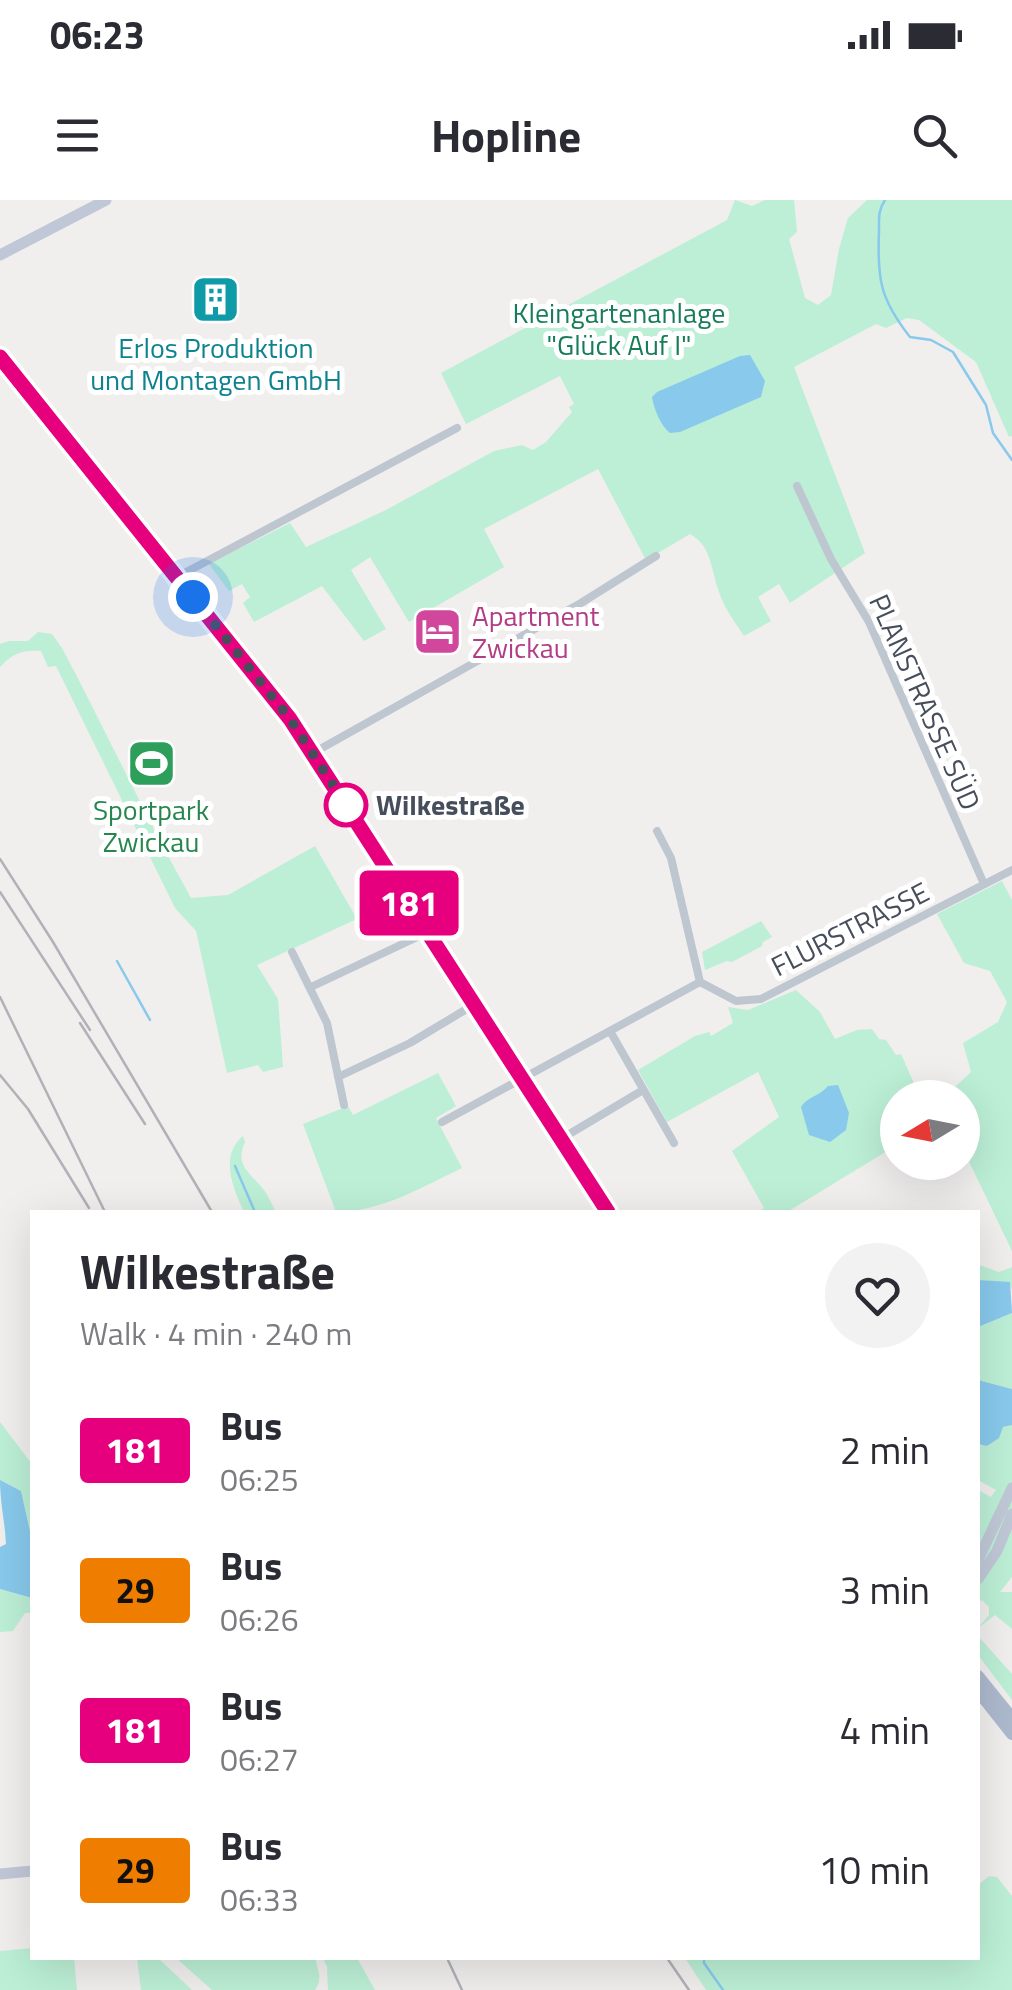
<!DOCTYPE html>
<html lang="en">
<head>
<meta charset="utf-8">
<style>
	body { margin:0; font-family:"Titillium Web",sans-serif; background:#f2f2f3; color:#2b2b33; height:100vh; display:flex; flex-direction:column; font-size:38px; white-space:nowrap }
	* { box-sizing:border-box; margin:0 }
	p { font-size:32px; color:#7c7c81 }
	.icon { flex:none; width:55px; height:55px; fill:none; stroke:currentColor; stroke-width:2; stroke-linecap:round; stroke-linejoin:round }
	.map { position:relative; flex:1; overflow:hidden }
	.panel { position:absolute; left:30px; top:1010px; width:950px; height:750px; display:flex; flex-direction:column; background:#fff; border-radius:0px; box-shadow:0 10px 40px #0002 }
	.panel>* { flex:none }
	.badge { padding:0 20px; border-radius:8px; font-size:35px; line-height:65px }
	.needle { width:65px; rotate:260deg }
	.fabs { position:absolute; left:880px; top:880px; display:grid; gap:20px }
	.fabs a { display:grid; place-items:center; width:100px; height:100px; border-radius:50%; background:#fff; box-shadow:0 10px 40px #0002; font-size:50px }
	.you { position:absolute; width:50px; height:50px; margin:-25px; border:8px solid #fff; border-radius:50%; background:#1a73e8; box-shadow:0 0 0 15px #1a73e833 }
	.map>.badge { position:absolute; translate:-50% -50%; box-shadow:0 0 0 5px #fff }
	.round { display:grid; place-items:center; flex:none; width:105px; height:105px; border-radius:52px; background:#f2f2f3 }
	.headline { display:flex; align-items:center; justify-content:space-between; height:170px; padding:0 50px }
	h1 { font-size:48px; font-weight:700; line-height:75px }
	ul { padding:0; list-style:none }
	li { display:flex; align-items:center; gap:30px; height:140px; padding:0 50px }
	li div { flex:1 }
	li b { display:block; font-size:38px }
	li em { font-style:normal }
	li .badge { min-width:110px; font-weight:700; text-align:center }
	.status { display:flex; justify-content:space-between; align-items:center; height:70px; padding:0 50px; background:#fff; direction:ltr }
	.status svg { height:28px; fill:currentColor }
	header { display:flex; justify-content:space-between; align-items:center; height:130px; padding:0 50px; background:#fff; font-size:45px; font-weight:700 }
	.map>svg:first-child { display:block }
	.green { fill:#bcefd6 }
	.water { fill:#88c9ec }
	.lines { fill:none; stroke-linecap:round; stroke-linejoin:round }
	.stream { stroke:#88c9ec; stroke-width:2.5 }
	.minor { stroke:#bec6d0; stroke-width:8 }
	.secondary { stroke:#c0c8d7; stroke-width:11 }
	.primary { stroke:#adb9cd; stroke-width:12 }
	.rail { stroke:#b0b2b8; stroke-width:2.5 }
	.line-casing { stroke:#fff; stroke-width:22 }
	.line { stroke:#e6007e; stroke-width:15 }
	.walk { stroke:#464e5b; stroke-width:10; stroke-dasharray:0 18 }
	.stop-dot { fill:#fff; stroke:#e6007e; stroke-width:5 }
	.labels { text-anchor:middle; stroke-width:10; stroke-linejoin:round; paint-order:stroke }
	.park-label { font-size:28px; fill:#177d58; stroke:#fff }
	.culture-label { font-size:28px; fill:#0d838f; stroke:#fff }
	.hotel-label { font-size:28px; fill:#b23c85; stroke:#fff; text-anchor:start }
	.street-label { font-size:28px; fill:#464e5b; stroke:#fff }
	.stop-label { font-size:28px; font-weight:bold; fill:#464e5b; stroke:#fff; text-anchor:start }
	.leisure-label { font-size:28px; fill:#27864d; stroke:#fff }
</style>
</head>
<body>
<div class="status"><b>06:23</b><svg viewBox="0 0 49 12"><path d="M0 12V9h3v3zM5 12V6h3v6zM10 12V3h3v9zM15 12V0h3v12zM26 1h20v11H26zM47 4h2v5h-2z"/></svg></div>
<header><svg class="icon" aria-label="menu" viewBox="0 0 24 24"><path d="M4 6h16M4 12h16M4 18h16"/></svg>Hopline<svg class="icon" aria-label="search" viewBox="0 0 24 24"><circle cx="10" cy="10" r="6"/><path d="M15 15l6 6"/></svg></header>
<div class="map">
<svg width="1012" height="1790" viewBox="0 0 1012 1790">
	<rect width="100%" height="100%" fill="#f1eeee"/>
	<path class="green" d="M735,0L752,6L765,0H794L797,32L789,39L805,98L818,105L831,95L839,49L848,18L867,0H1012V236L1009,237L976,162L919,120L907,118L886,128L876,124L794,167L865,353L790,403L779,384L758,397L771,421L744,436C735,422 724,408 719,392C711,370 712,346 690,334L646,360L598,269L484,329L504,367L409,422L370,357L351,370L386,429L364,441L322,386L254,422L243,403L250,397L242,384L229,391L209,364L290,323L306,347L386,310L494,251L522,245L533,250L546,242L572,212L569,207L574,204L560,176L466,224L441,173L727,20Z
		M38,432L52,434L62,448C106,531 145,616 191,698L228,695L315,646L357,719L257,765L278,799L283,867L263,872L258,865L227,873L196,731L175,708L56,466L48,467L41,451C23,450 13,453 0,467V444L9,441H28Z
		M1002,681L1012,700V1051L963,949L962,898L944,897L971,872L963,843L998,822L1007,802L990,771L964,763L937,714Z
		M761,721L772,737L763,742L762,746L732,762L727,761L705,770L702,752Z
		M796,790L820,812L835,839L857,830L872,829L879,839L886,840L896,855L901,854L920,897L898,898L897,945L787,1012H759L764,1008L732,951L779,917L758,872L667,922L638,870L695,836L709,832L711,836L733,823L728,807L748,810Z
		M438,873L456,906L436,918L462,968C422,987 381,1012 336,1012L303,924L348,906L353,915Z
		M243,936L245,942C234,966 251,973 264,990C269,997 272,1005 276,1012H244C233,988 219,956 243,936Z
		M979,1065L999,1072L1012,1067V1090L1009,1083L978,1080Z
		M1012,1113V1189L978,1180V1127Z
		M0,1222L32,1264V1340L21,1291L0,1280Z
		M1012,1225V1377L1000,1392H1012V1429L995,1415L978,1428L989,1415V1407L982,1400L978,1403V1290L991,1297L996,1290L978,1280V1244L988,1246L1003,1227Z
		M0,1389L32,1398V1413H25L13,1431L0,1432Z
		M978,1436L1012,1474V1500L978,1455Z
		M989,1676L997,1677L1012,1696V1790H706L685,1758H978V1685Z
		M32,1748V1758H74L77,1790H0V1751Z
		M137,1758H158L192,1790H141Z
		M176,1758H315C318,1769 323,1779 315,1790H212Z
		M323,1758H357L375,1790H328L327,1767Z"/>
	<path class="water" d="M750,155L765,181L761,197L680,232L670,233C660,225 654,209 652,197L657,192L740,156Z
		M838,885L849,913L846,930L830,942L809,935L801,907C808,896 820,896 828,886Z
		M978,1080L1010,1082L1012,1113L978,1127Z
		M978,1180L1012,1189V1225L1003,1227L999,1238L987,1246L978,1244Z
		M0,1280L21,1291L32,1340V1398L0,1389V1347L6,1344C5,1322 0,1303 0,1280Z"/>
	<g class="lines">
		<path class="stream" d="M885,0C878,10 879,19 879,31C877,79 880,99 910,137L931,140L953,152L986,205L993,233L1012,260
			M117,761L150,820
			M235,966L255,1012
			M704,1758V1763L723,1790"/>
		<path class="minor" d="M797,286L831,359L869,422L984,684
			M177,377L457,228
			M313,553L581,403L656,356
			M657,631L671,658L700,782
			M292,752L327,823L344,905
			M311,787L428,732
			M610,831L674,943
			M338,877L410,843L475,804
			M442,922L700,782L736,801L761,799L1012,670
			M561,939L643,890"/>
		<path class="secondary" d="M0,55L106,0
			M978,1360L1012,1288
			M978,1379L997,1351L1012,1314
			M0,1674L32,1671"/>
		<path class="primary" d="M0,157L290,519L608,1012
			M978,1476L1012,1518
			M978,1491L1012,1534"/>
		<path class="rail" d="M0,659L53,742L212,1012
			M0,692L90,830
			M0,797L105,1012
			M80,823L145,924
			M0,875L28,909L89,1008
			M447,1758L462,1790
			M667,1758L689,1790"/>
	</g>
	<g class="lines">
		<defs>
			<path id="line" d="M0,157L290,519L608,1012"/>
		</defs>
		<use href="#line" class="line-casing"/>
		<use href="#line" class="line"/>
		<path class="walk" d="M193,397L290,519L346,605"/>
	</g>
	<defs>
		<symbol id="building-square" viewBox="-11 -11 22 22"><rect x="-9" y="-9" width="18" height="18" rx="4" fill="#0f9aa8" stroke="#fff"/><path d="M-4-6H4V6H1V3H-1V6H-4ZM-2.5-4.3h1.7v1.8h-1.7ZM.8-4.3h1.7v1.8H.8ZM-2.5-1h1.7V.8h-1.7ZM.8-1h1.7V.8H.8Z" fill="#fff"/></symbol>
		<symbol id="hotel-square" viewBox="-11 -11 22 22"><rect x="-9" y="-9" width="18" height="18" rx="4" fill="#d1479c" stroke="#fff"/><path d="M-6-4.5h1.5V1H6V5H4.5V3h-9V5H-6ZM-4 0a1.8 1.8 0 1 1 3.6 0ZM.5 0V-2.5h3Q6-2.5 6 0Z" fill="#fff"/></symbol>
		<symbol id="stadium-square" viewBox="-11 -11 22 22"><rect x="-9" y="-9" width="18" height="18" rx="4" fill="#2e9e5b" stroke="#fff"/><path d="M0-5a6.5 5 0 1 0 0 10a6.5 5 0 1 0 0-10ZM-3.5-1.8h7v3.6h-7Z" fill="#fff"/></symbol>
	</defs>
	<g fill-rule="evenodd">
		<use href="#building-square" x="188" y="72" width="55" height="55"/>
		<use href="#hotel-square" x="410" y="404" width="55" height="55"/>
		<use href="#stadium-square" x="124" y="536" width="55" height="55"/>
	</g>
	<circle class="stop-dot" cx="346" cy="605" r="20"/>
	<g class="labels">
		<g class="park-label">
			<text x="619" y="123">Kleingartenanlage<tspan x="619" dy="32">"Glück Auf I"</tspan></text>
		</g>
		<g class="culture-label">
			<text x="216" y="158">Erlos Produktion<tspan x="216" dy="32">und Montagen GmbH</tspan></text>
		</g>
		<g class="hotel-label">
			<text x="472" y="426">Apartment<tspan x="472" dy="32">Zwickau</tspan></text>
		</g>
		<g class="street-label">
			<text transform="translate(925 502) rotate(66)" y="10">PLANSTRASSE SÜD</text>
			<text transform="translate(850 729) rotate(-27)" y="10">FLURSTRASSE</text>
		</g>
		<g class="stop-label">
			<text x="376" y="615">Wilkestraße</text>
		</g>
		<g class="leisure-label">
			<text x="151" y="620">Sportpark<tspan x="151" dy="32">Zwickau</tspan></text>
		</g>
	</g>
</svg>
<div class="fabs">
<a><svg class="needle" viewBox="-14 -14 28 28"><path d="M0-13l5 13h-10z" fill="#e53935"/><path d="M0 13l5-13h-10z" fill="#7c7c81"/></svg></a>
</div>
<div class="you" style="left:193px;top:397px"></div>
<b class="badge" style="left:409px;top:703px;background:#e6007e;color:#fff">181</b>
<section class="panel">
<div class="headline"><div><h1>Wilkestraße</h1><p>Walk · 4 min · 240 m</p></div><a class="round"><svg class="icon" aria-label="heart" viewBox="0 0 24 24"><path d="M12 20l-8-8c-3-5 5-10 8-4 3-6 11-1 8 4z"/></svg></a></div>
<ul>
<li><span class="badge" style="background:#e6007e;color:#fff">181</span><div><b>Bus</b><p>06:25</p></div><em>2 min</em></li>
<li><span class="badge" style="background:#ef7d00;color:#111">29</span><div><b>Bus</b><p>06:26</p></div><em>3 min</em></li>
<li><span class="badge" style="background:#e6007e;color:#fff">181</span><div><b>Bus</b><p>06:27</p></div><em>4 min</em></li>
<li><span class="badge" style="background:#ef7d00;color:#111">29</span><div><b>Bus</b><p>06:33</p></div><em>10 min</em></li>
</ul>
</section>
</div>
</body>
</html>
